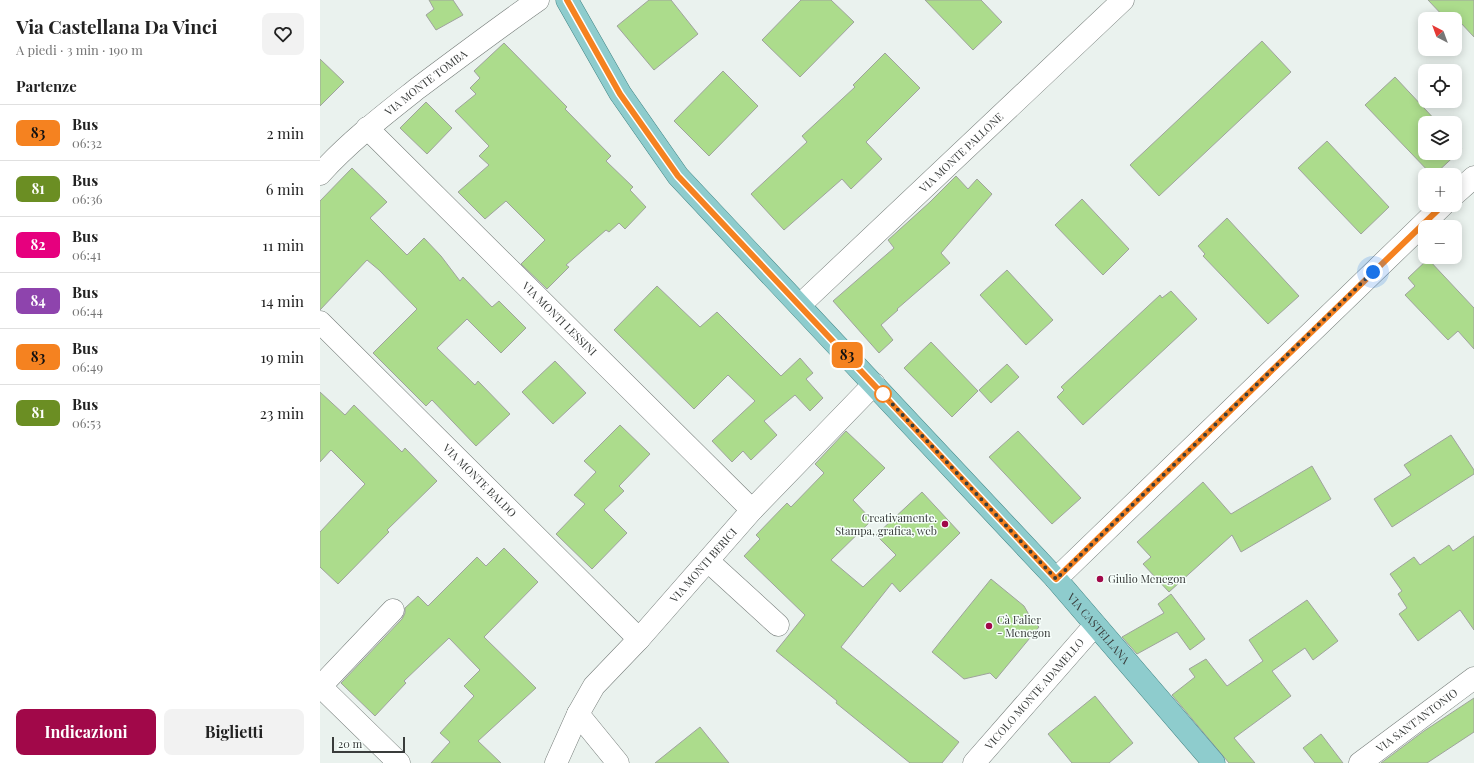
<!DOCTYPE html>
<html lang="it">
<head>
<meta charset="utf-8">
<style>
	body { margin:0; font-family:"Playfair Display",serif; background:#f2f2f2; color:#222; height:100vh; display:flex; flex-direction:column; font-size:15px; white-space:nowrap }
	* { box-sizing:border-box; margin:0 }
	p { font-size:13px; color:#767676 }
	.icon { flex:none; width:22px; height:22px; fill:none; stroke:currentColor; stroke-width:2; stroke-linecap:round; stroke-linejoin:round }
	.map { position:relative; flex:1; overflow:hidden }
	.sheet { display:flex; flex-direction:column; background:#fff; width:320px }
	.sheet>* { flex:none }
	.badge { padding:0 8px; border-radius:6px; font-size:14px; line-height:26px }
	.needle { width:26px; rotate:319deg }
	.buttons { position:absolute; left:1098px; top:12px; display:grid; gap:8px }
	.buttons a { display:grid; place-items:center; width:44px; height:44px; border-radius:8px; background:#fff; box-shadow:0 2px 10px #0003; font-size:20px }
	.scale { position:absolute; left:12px; bottom:10px; width:73px; box-sizing:border-box; padding-left:4px; border:2px solid #393c3b; border-top:0; font-size:11px; line-height:14px; white-space:nowrap; color:#393c3b; -webkit-text-stroke:3px #f7fffb; paint-order:stroke }
	.you { position:absolute; width:20px; height:20px; margin:-10px; border:3px solid #fff; border-radius:50%; background:#1a73e8; box-shadow:0 0 0 6px #1a73e833 }
	.map>.badge { position:absolute; translate:-50% -50%; box-shadow:0 0 0 2px #fff }
	h2 { padding:0 16px; font-size:15px; line-height:36px }
	.round { display:grid; place-items:center; flex:none; width:42px; height:42px; border-radius:8px; background:#f2f2f2 }
	.head { display:flex; align-items:center; justify-content:space-between; height:68px; padding:0 16px }
	h1 { font-size:19px; font-weight:700; line-height:30px }
	.action { display:flex; gap:8px; margin-top:auto; padding:8px 16px }
	.action a { flex:1; height:46px; border-radius:8px; background:#a10849; color:#fff; font-size:16px; font-weight:700; line-height:46px; text-align:center }
	.action a+a { background:#f2f2f2; color:#222 }
	ul { padding:0; list-style:none }
	li { display:flex; align-items:center; gap:12px; height:56px; padding:0 16px; border-top:1px solid #e0e0e0 }
	li div { flex:1 }
	li b { display:block; font-size:15px }
	li em { font-style:normal }
	li .badge { min-width:44px; font-weight:700; text-align:center }
	main { display:flex; flex:1; min-height:0 }
	.map>svg:first-child { display:block }
	.building { fill:#acdc8c; stroke:#9fa39d }
	.lines { fill:none; stroke-linecap:round; stroke-linejoin:round }
	.minor-casing { stroke:#777e7b; stroke-width:23 }
	.major-casing { stroke:#408484; stroke-width:23 }
	.minor { stroke:#fff; stroke-width:22 }
	.major { stroke:#8ecccd; stroke-width:22 }
	.line-casing { stroke:#fff; stroke-width:9 }
	.line { stroke:#f58220; stroke-width:6 }
	.walk { stroke:#393c3b; stroke-width:4; stroke-dasharray:0 7.2 }
	.stop-dot { fill:#fff; stroke:#f58220; stroke-width:2 }
	.poi-dot { fill:#a10849; stroke:#f7fffb; stroke-width:1.5 }
	.labels { text-anchor:middle; stroke-width:3; stroke-linejoin:round; paint-order:stroke }
	.street-label { font-size:11px; fill:#393c3b; stroke:#f7fffb }
	.poi-label { font-size:11px; fill:#393c3b; stroke:#f7fffb; text-anchor:start }
</style>
</head>
<body>
<main>
<section class="sheet">
<div class="head"><div><h1>Via Castellana Da Vinci</h1><p>A piedi · 3 min · 190 m</p></div><a class="round"><svg class="icon" aria-label="heart" viewBox="0 0 24 24"><path d="M12 20l-8-8c-3-5 5-10 8-4 3-6 11-1 8 4z"/></svg></a></div>
<h2>Partenze</h2>
<ul>
<li><span class="badge" style="background:#f58220;color:#111">83</span><div><b>Bus</b><p>06:32</p></div><em>2 min</em></li>
<li><span class="badge" style="background:#6b8e23;color:#fff">81</span><div><b>Bus</b><p>06:36</p></div><em>6 min</em></li>
<li><span class="badge" style="background:#e6007e;color:#fff">82</span><div><b>Bus</b><p>06:41</p></div><em>11 min</em></li>
<li><span class="badge" style="background:#8e44ad;color:#fff">84</span><div><b>Bus</b><p>06:44</p></div><em>14 min</em></li>
<li><span class="badge" style="background:#f58220;color:#111">83</span><div><b>Bus</b><p>06:49</p></div><em>19 min</em></li>
<li><span class="badge" style="background:#6b8e23;color:#fff">81</span><div><b>Bus</b><p>06:53</p></div><em>23 min</em></li>
</ul>
<div class="action"><a>Indicazioni</a><a>Biglietti</a></div>
</section>
<div class="map">
<svg width="1154" height="763" viewBox="0 0 1154 763">
	<rect width="100%" height="100%" fill="#eaf2ee"/>
	<path class="building" d="M109,0H133L143,15L116,30L106,15L114,9Z
		M329,0H351L378,34L334,70L297,26Z
		M481,0H511L534,22L480,77L442,40Z
		M605,0H661L682,22L653,50Z
		M1108,0H1154V37L1140,22L1135,27V19H1126Z
		M942,41L971,72L839,196L810,165Z
		M184,43L247,107L245,109L291,156L286,161L313,187L310,190L326,207L305,229L299,223L289,232L286,230L246,265L249,267L227,289L201,264L225,240L186,201L165,219L138,192L169,165L159,156L169,146L135,111L156,94L150,88L160,78L154,71Z
		M565,53L600,88L546,142L562,159L531,189L522,179L464,230L431,194L487,142L482,136L535,87L533,85Z
		M0,59L24,82L0,106Z
		M403,71L438,106L389,156L354,121Z
		M1075,77L1118,123H1105V153H1135V141L1142,149L1114,175H1112L1045,105Z
		M106,102L132,128L107,154L80,128Z
		M1007,141L1069,207L1041,234L978,168Z
		M32,168L67,202L50,218L87,255L104,238L121,256L140,281L143,277L172,307L179,301L206,328L181,353L147,319L117,348L155,385L158,381L190,414L156,446L112,400L106,406L53,353L97,309L59,270L47,260L0,310V201Z
		M636,176L648,189L657,179L672,194L621,253L630,263L577,309L578,310L561,325L573,340L559,353L513,301L574,248L568,240L610,202Z
		M762,199L809,249L783,275L735,225Z
		M907,218L979,296L948,324L883,256L885,254L878,246Z
		M1108,259L1154,308V349L1138,331L1128,340L1085,295L1095,286L1088,278Z
		M687,270L733,320L706,345L660,295Z
		M337,286L380,327L397,312L461,376L480,358L493,373L486,379L503,398L490,411L475,395L444,421L457,435L431,460L423,451L412,462L392,441L435,401L408,375L374,409L294,330Z
		M851,291L877,319L763,425L737,397L744,390L741,387L840,295L842,298Z
		M611,342L658,391L632,417L584,368Z
		M235,361L266,393L233,424L202,392Z
		M687,364L699,377L671,403L659,390Z
		M0,392L25,415L34,405L82,452L85,448L117,481L67,530L69,532L18,584L0,567V532L45,484L11,450L0,462Z
		M300,425L330,454L299,486L304,491L284,510L307,533L272,569L236,534L265,504L254,495L276,472L264,461Z
		M526,431L565,468L533,500L552,520L511,560L543,587L576,555L556,535L602,492L640,533L580,592L572,583L521,647L639,742L622,763H590L516,703L517,701L456,651L485,615L424,556L440,539L436,535L467,503L471,507L504,473L495,464Z
		M698,431L761,498L732,524L669,457Z
		M1131,435L1154,470V474L1072,527L1054,499L1091,475L1084,465Z
		M992,466L1011,499L921,552L912,535L849,592L823,564L831,557L817,542L883,482L911,514Z
		M1154,536V630L1140,610L1098,641L1079,614L1087,608L1078,594L1082,591L1070,574L1094,557L1100,565L1129,545L1133,551Z
		M184,548L218,582L164,637L216,688L158,741L181,763H111L130,742L120,733L154,696L144,686L160,670L129,638L84,681L86,683L55,716L21,683L82,619L85,613V608L98,596L108,606L157,557L166,566Z
		M671,579L704,606L712,620L719,627L676,679L670,673L644,679L612,652Z
		M851,594L885,639L870,650L857,632L817,654L802,637L844,613L838,604Z
		M987,600L1018,641L993,660L985,648L952,671L971,696L914,738L935,763H909L852,695L875,677L869,669L886,659L907,686L943,661L929,640Z
		M775,696L813,743L789,763H752L728,734Z
		M1154,698V732L1107,763H1061L1104,731Z
		M380,727L409,763H335Z
		M1001,734L1023,763H995L983,748Z"/>
	<g class="lines">
		<defs>
			<g id="minor">
				<path id="s1" d="M47,128L432,510"/>
				<path id="s2" d="M0,174C30,141 64,115 98,88C138,58 178,28 218,0"/>
				<path d="M1135,194L1154,177"/>
				<path id="s3" d="M480,305L803,0"/>
				<path id="s4" d="M0,322L319,639"/>
				<path d="M388,561L458,625"/>
				<path d="M736,579L1123,205"/>
				<path d="M0,686L79,763"/>
				<path d="M0,687L73,610"/>
				<path d="M258,714L298,763"/>
				<path id="s5" d="M236,763L258,714L274,686L319,639L432,510L554,384"/>
				<path id="s6" d="M654,763L775,625"/>
				<path id="s7" d="M1040,763L1154,678"/>
			</g>
			<g id="major">
				<path id="s8" d="M247,0L300,93L358,176L736,579L894,763"/>
			</g>
		</defs>
		<use href="#minor" class="minor-casing"/>
		<use href="#major" class="major-casing"/>
		<use href="#minor" class="minor"/>
		<use href="#major" class="major"/>
	</g>
	<g class="lines">
		<defs>
			<path id="line" d="M247,0L300,94L358,176L736,579L1123,205"/>
		</defs>
		<use href="#line" class="line-casing"/>
		<use href="#line" class="line"/>
		<path class="walk" d="M563,394L736,579L1053,272"/>
	</g>
	<circle class="stop-dot" cx="563" cy="394" r="8"/>
	<g class="poi-dot">
		<circle cx="625" cy="524" r="4"/>
		<circle cx="780" cy="579" r="4"/>
		<circle cx="669" cy="626" r="4"/>
	</g>
	<g class="labels">
		<g class="street-label">
			<text dy="4" stroke="none"><textPath href="#s2" startOffset="140">VIA MONTE TOMBA</textPath></text>
			<text dy="4" stroke="none"><textPath href="#s3" startOffset="222">VIA MONTE PALLONE</textPath></text>
			<text dy="4" stroke="none"><textPath href="#s1" startOffset="271">VIA MONTI LESSINI</textPath></text>
			<text dy="4" stroke="none"><textPath href="#s4" startOffset="225">VIA MONTE BALDO</textPath></text>
			<text dy="4" stroke="none"><textPath href="#s5" startOffset="249">VIA MONTI BERICI</textPath></text>
			<text dy="4" stroke="none"><textPath href="#s8" startOffset="826">VIA CASTELLANA</textPath></text>
			<text dy="4" stroke="none"><textPath href="#s6" startOffset="92">VICOLO MONTE ADAMELLO</textPath></text>
			<text dy="4" stroke="none"><textPath href="#s7" startOffset="71">VIA SANT'ANTONIO</textPath></text>
		</g>
		<g class="poi-label">
			<text x="617" y="522" text-anchor="end">Creativamente.<tspan x="617" dy="13">Stampa, grafica, web</tspan></text>
			<text x="788" y="583">Giulio Menegon</text>
			<text x="677" y="624">Cà Falier<tspan x="677" dy="13">- Menegon</tspan></text>
		</g>
	</g>
</svg>
<div class="buttons">
<a><svg class="needle" viewBox="-14 -14 28 28"><path d="M0-13l5 13h-10z" fill="#e53935"/><path d="M0 13l5-13h-10z" fill="#767676"/></svg></a>
<a><svg class="icon" aria-label="locate" viewBox="0 0 24 24"><circle cx="12" cy="12" r="6"/><path d="M12 2v4M12 18v4M2 12h4M18 12h4"/></svg></a>
<a><svg class="icon" aria-label="layers" viewBox="0 0 24 24"><path d="M12 4l9 5-9 5-9-5zM3 14l9 5 9-5"/></svg></a>
<a>+</a>
<a>−</a>
</div>
<div class="scale">20 m</div>
<div class="you" style="left:1053px;top:272px"></div>
<b class="badge" style="left:527px;top:355px;background:#f58220;color:#111">83</b>
</div>
</main>
</body>
</html>
